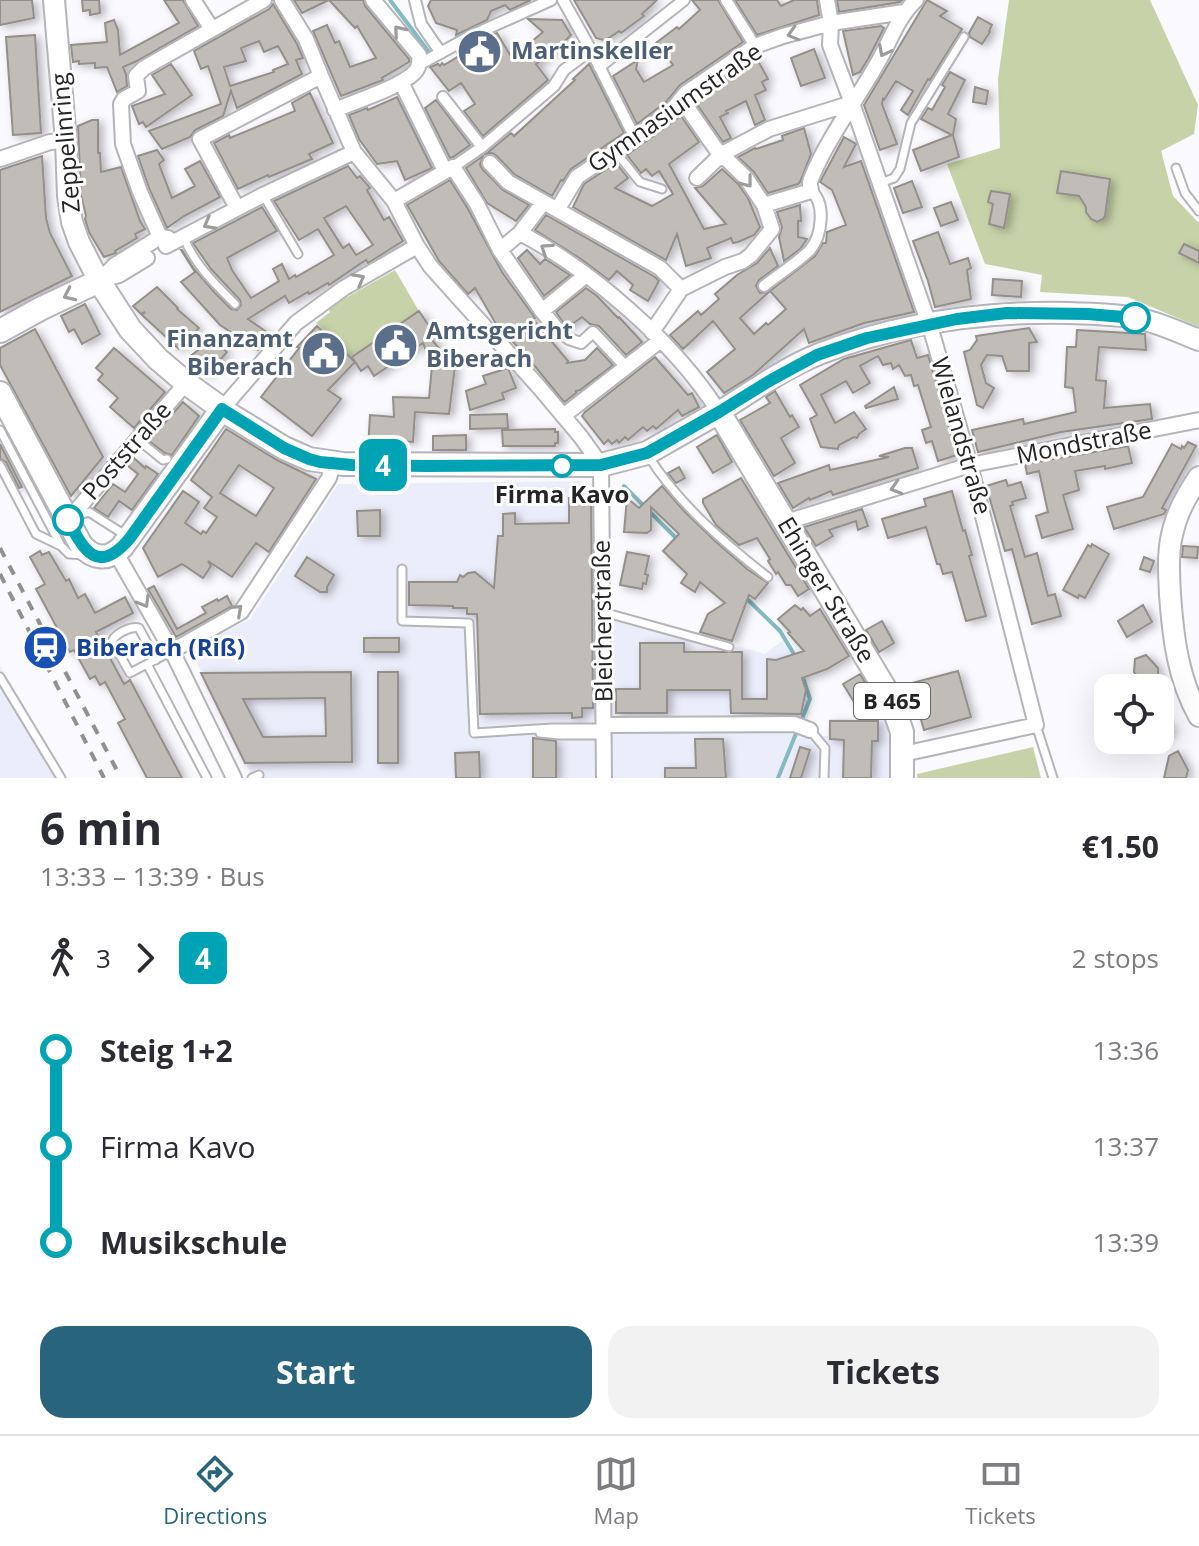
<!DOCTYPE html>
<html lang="en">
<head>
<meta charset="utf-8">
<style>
	body { margin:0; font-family:"Open Sans",sans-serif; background:#f2f2f3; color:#2b2b33; height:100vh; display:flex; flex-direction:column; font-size:30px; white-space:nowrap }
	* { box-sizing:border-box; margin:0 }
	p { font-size:26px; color:#7c7c81 }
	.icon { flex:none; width:44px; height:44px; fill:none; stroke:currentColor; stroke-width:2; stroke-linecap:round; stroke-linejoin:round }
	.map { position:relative; height:778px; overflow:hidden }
	.side { display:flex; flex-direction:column; background:#fff; flex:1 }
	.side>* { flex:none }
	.badge { padding:0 16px; border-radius:12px; font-size:28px; line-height:52px }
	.tools { position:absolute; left:1094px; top:674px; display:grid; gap:16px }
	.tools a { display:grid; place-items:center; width:80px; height:80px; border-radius:16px; background:#fff; box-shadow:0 8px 32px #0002; font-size:40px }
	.map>.badge { position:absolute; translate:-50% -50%; box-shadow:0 0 0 4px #fff }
	.legs { display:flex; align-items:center; gap:12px; height:88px; padding:0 40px; font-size:26px }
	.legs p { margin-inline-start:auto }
	.overview { display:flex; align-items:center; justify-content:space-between; height:136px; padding:0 40px }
	h1 { font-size:44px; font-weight:700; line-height:60px }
	.button { display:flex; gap:16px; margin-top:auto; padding:16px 40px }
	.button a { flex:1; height:92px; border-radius:24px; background:#28657c; color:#fff; font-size:32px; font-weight:700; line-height:92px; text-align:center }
	.button a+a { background:#f2f2f3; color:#2b2b33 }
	ul { padding:0 40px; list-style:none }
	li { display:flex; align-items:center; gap:28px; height:96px; font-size:30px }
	li i { display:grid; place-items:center; width:12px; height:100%; margin:0 10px; background:currentColor }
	li i::after { content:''; width:20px; height:20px; margin:-10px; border:6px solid; border-radius:50%; background:#fff }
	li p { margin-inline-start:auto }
	li:first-child i { background:linear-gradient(#0000 50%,currentColor 0) }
	li:last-child i { background:linear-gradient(currentColor 50%,#0000 0) }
	.dock { display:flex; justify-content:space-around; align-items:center; height:112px; border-top:2px solid #e1e1e2; background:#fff; font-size:22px; color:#7c7c81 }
	.dock a { display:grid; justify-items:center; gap:4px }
	.dock .active { color:#28657c }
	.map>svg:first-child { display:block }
	.built { fill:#ecedfa }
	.green { fill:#c8d2a8 }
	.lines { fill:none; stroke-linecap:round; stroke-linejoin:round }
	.stream { stroke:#83bbc1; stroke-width:4 }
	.building { fill:#c0bcb7; stroke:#938f8a; stroke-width:2; fill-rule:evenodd; filter:url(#shadow) }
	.service-casing { stroke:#b4b4ba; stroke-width:11 }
	.pedestrian-casing { stroke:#b4b4ba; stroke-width:14 }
	.minor-casing { stroke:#b4b4ba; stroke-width:18 }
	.secondary-casing { stroke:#b4b4ba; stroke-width:24 }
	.primary-casing { stroke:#b4b4ba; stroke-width:26 }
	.service { stroke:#fff; stroke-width:7 }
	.pedestrian { stroke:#fff; stroke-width:10 }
	.minor { stroke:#fff; stroke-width:14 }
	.secondary { stroke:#fff; stroke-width:20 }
	.primary { stroke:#fff; stroke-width:22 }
	.rail { stroke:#909093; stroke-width:4; stroke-dasharray:10 10; stroke-linecap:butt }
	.oneway { stroke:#9c9c9d }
	.line-1-casing { stroke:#fff; stroke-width:18 }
	.line-1 { stroke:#00a3b4; stroke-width:12 }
	.stop-1-dot { fill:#fff; stroke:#00a3b4; stroke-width:4 }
	.labels { text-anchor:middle; stroke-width:6; stroke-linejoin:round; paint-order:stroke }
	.shield { fill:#fff; stroke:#666667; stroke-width:2 }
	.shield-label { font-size:22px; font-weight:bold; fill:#242426 }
	.service-label { font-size:24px; font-weight:bold; fill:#4e5e75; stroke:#fff; text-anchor:start }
	.street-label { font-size:24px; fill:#242426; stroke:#fff }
	.stop-label { font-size:24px; font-weight:bold; fill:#242426; stroke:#fff }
	.transit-label { font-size:24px; font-weight:bold; fill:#164399; stroke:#fff; text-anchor:start }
</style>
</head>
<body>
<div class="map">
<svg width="1199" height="778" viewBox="0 0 1199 778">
	<defs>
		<filter id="shadow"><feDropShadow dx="4.5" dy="2.5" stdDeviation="4" flood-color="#0004"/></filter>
	</defs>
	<rect width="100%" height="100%" fill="#f9f9fe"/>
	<path class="built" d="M581,481L587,486L592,493L597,617L730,650L738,646L765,654L783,640L797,659L810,699L806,735L828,736L829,719L891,720L893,778H253L190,649L250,619L338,484Z
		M0,665L66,778H0Z"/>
	<path class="green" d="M1009,0H1150L1198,105L1194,134L1161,151L1173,196L1199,223V327L1128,297L1040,292L1042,275L985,264L947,164L1000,148L998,79Z
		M395,270L419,311L352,359L316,323L330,312L328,308Z
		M1033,747L1041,778H917V774Z"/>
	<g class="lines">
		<path class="stream" d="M390,0L429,52
			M624,486L679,541
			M744,596L780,631L797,659
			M778,778L810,699L802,675"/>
	</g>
	<path class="building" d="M0,0H32L34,18L0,25Z
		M82,0H99L100,13L90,15V10L83,11Z
		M164,0H183L198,26L137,61L123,67L126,74L127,86L117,92L107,67L95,68V63L79,64V61L73,62L71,45L107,42L105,23L114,20L118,30L120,55L179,23Z
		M294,0H329L302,13Z
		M329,0H363L365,6L409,59V62L382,78L383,80L341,96L313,31L327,25L335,43L339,41L350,67L376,58L357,26L355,28Z
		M431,0H531L510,10L505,5L491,11L487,20L456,35L457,30L436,23L428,6Z
		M574,0H657L642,14L644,16L621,33L619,31L609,38L603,40L596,38Z
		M692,0H718L743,42L680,85L666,102L637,124L613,76L638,60L636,69L644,82L673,65L656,43L677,27L679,29L700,10Z
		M735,0H777L781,6L794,0H817L819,15L757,35Z
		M837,0H902L900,2L839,12Z
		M927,0L947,11L940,16L962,29L930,80L928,79L908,115L901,110L913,91L896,81L884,100L883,99L882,104L897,144L880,150L864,105Z
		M273,4L297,44L303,58L296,60L302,74L237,108L231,91L223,116L195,130L190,137L162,149L149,131L221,104L208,66L201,69L194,51L269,9ZM259,41L264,52L278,46L288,64L273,70L274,72L230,86L224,67L246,61L241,48Z
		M978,17L992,25L989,31L990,32L982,44L970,37L969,33Z
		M528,19L562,20L571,35L556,50L536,64L548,80L483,136L464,111L475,104L461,83L449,91L430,67L438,64L440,66L442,63L444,65L459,56L457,53L497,33L512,58L543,32Z
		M881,26L884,28L868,59L860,72L853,75L843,31Z
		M35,35L41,133L13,135L6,37Z
		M814,49L825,78L801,86L791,58Z
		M756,57L768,79L762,82L766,90L755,95L765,120L755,125L746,101L726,111L728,113L720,117L731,138L723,142L694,100Z
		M171,64L192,95L146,127L143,122L139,124L132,106L165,94L152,75Z
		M589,64L624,133L571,169L563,181L561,180L552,196L514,174L497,156L492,153L486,154L511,133L514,136L575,80L573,79Z
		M950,72L965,80L948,114L956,119L953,135L959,157L921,171L913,150L952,135L921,119L928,108L932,110L945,87L942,85Z
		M975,87L988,91L986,104L973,102Z
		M310,93L333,143L309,154L312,159L269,177L268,175L238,189L214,143L229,135L230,138L295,111L292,103Z
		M397,97L432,168L405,180L397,161L377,164L359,139L349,115L367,108L368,110Z
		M436,100L470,145L453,157L450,158L425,108Z
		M681,116L699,142L669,164L704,229L726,224L695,188L703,186L722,169L738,184L748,198L760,227L754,235L738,242L733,243L731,238L707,248L711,258L686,266L677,234L666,260L573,207L584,184L616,163L628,178L615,188L652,206L673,194L659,171L652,176L646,169L641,173L627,155Z
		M92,120H98V153H100L101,172L121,167L140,221L145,229L135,234L137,238L115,251L116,253L104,257L89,232L85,219L86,216L81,195L78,126Z
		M804,128L811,154L800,182L798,184L768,193L754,172L738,157L755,148L756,149L783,140L782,136Z
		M844,137L856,144L844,167L861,161L914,312L864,323L809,343L804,329L753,375L724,393L707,372L735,349L713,321L683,349L670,335L698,311L701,315L719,299L715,294L737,275L757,263L770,248L778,266L759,280L756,286L760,293L769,292L740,318L754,334L766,323L768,325L786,309L770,291L815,256L823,243H826L827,232L846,225L832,190L820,182Z
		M157,150L164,160L159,164L172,198L195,186L185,169L200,161L220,197L184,216L167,228L149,188L138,156Z
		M42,156L46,218L50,233L72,276L0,312V170Z
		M483,156L480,165L483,170L503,190L529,205L516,221L487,203L466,168Z
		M348,166L357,178L360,176L370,188L367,190L384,220L389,217L403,241L368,263L366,260L329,285L328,283L309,294L308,292L289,303L285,296L248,319L271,335L258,350L220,325L181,282L195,272L181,250H182L194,269L215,293L231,309L237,310L241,305L240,300L211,269L193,243L262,207L277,231L227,258L232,270L251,298L279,281L273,269L282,264L289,279L295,275L296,277L334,255L318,229L299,240L274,201ZM346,206L373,245L356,255L349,244L343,248L324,218Z
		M1061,171L1110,179L1105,216L1103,219L1097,222L1091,219L1086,212V207L1079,196L1057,193Z
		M450,180L468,209L502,272L535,318L533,319L568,361L567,363L585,360L597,348L613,365L580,390L576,391V393L566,401L564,402L529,359L496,324L475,288L468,294L439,261L409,208L407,205Z
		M912,181L922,207L903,213L894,188Z
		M991,191L1010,194L1004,228L989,224L993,204L988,202Z
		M951,202L958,220L941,226L934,208Z
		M800,205L801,221H798V237L807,239L800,249L784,261L779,237L782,227L777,212Z
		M546,215L655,277L659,281L648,301L630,290L633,285L617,271L609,280L581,259L535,230Z
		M938,232L950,264L968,258L971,268L967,270L971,299L935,307L928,281L913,241Z
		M1184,244L1199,251V263L1179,253Z
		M527,250L540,264L545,259L570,275L544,296L518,258Z
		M993,279L1022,281L1021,297L992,295Z
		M157,287L178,308L177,309L199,328L179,349L142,315L145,312L141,314L133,306Z
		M586,288L597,296L618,318L619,317L642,342L626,355L599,326L590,324L582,317L567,328L556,312Z
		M85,304L100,334L82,344L74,329L69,332L61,316Z
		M419,311L435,335L430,338L455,366L449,414L415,412L413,442L380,439L379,450L368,449L370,415L394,417L393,397L429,398L432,366L423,343L374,376L368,366L361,371L352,357Z
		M317,326L355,362L328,390L341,399L312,436L261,397L299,348L297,347Z
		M1029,328L1037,342L1029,343V371H1007L1002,356L987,355L981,365L986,383L994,388L983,408L977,405L964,352L970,350L977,340L976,336Z
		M35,329L103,457L71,496L0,365V348Z
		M1077,330L1145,334L1146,350L1099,347L1096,380L1106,381L1104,408L1150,404L1152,419L1061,432L978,452L972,430L1023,419L1024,424L1076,412L1073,388L1065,387L1067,347H1076Z
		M212,339L227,352L207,375L188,358Z
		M911,340L917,358L928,355L957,455L938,461L932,441L926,443L922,430L931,427L918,385L914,386L911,375L905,376L899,365L893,369L891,363L883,365L878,356L860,366L870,383L853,393L846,381L821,395L835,423L854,412L866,429L859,434L857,438L854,437L839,445L838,449L821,447L810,419L817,415L800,385L844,359Z
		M114,348L165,392L134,428L110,407L118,398L98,380L103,374L96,368Z
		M655,357L688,395L692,393L699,407L682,416L678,410L656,429L653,426L647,431L643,427L628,440L625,437L619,443L617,440L612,444L608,440L604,444L582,416L585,412Z
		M508,368L516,388L502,393L504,399L470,410L466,391L486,384L483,376Z
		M894,387L898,399L866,408L865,406Z
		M775,391L790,417L792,415L799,427L781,438L795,463L774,476L740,420L770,403L766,397Z
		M183,402L199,416L172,455L165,453L149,441Z
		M507,414L508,428L470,429V415Z
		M226,429L277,460L316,479L269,552L256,543L232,577L208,561L211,566L203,578L182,564L158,577L143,548L183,491L199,502L185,523L201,534L203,531L206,533L217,517L204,508L212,497L191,480ZM239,465L274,488L256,516L220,493Z
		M555,429V432H558V443H555V446H503L502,430Z
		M466,435V450H433V436Z
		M717,435L732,462L713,473L697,447Z
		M1188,442L1196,446L1162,508L1166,510L1164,514L1114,529L1107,507L1143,497L1172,444L1181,449L1182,446L1184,448Z
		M0,444L22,487L19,488L6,462L0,459Z
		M1128,446L1132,463L1105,469V466L1075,471L1079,490L1063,495L1073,529L1042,538L1036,516L1048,512L1039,471L1027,474L1025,464Z
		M905,448H912L918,468L833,495L831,491L810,500L809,498L793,508L778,483L829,465L830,470L889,457L879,456Z
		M134,458L145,468L146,466L158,474L132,510L119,501L108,517L94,508L113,484L125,492L138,474L128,466Z
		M679,467L685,478L676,483L668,473Z
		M741,478L809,589L798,596L791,585H786L778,572L776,574L768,561L770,559L757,538L739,545L716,525L703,503V499Z
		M1006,480L1008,486L1021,482L1026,498L1012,502L1013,505L1010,506L1025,557L1037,553L1048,596L1055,594L1061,616L1032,624L1012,549L1005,551L986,486Z
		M662,486L684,511L715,541L747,569L768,583L755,599L749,595L732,641L700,632L708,614L725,603L700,582L695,592L681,583L687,574L663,551L679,534L651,507V530L647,533L624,532L627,498L639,508Z
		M952,491L963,531L965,530L972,555L969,556L986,616L966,621L952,572L943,574L940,564H937L926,527L888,538L882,519L926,506L924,499Z
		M569,498H591L593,708H582V717L572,718V713L480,714L477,614H467V608H453V606L409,605V582H457L460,575L463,577L468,573L475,572L494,588L498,536H503V514L515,513V524L569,523Z
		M862,509L868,526L858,530L856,521L829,530L833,536L816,546L804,527Z
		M380,510V536H358L357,511Z
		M1092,544L1109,554L1085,598L1079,595L1078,598L1063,590L1088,545L1091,547Z
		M1183,546L1198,547L1197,558L1182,557Z
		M40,551L42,555L49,552L66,581L69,579L78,598L85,594L95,613L125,597L133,613L96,632L124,684L130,680L182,778H147L118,723L125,719L105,682L100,685L95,676L90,679L74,650L70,652L36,589L45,584L30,557Z
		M627,552L649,556L645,574L648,575L646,584L643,583L642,589L620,585Z
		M307,557L334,575L327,587V592H320L295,576Z
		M1144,557L1154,561L1150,572L1140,569Z
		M154,586L177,629L206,613L202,607L217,599L218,601L227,596L232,606L176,637L148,589Z
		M795,605L801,610L803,608L810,616L820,609L849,656L827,669L802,678L806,690L801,714L731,713L730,690H667V713H616V689H640V643H684V652H742V699H767V659L776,660L804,651L788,633L790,632L778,619Z
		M1143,605L1152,622L1127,637L1118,621Z
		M882,621L894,643L879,652L866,630Z
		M364,638H399V652H364Z
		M1146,655L1158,668V681L1145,687L1134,672L1135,659Z
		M958,671L971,717L924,730L912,689L913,688L912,683Z
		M351,672L352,762L245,763L201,673ZM325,698L326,736L263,737L243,699Z
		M378,672H398V763H378Z
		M860,674L877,702L860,712L843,684Z
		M1160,716L1173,729L1160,743Z
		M830,721H878V741H872L871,778H843L844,740L830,739Z
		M533,738L556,741V778H533Z
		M695,739H723L726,778H665V768H696Z
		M800,747L810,750L801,778H790Z
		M1178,751L1188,770L1186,778H1164L1169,756Z
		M479,752L480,778H456L455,753Z"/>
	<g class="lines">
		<defs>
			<path id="service" d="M615,151L640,182L662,189
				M1176,168L1185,193L1199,211
				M880,183L894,178L900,169L911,123L964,37
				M263,195L298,254
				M184,238C195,265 214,283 235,304
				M0,430L60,544
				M137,439L163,460L167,459
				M649,457C679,504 724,543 768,577
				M0,465L36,534L61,546L69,554L85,555
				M73,517L89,512L125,535
				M402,569V621L469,623L474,733L553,728H604
				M603,612L729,647
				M156,660L139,628C131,626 116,633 112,641L130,673L172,651
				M147,664L207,778
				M0,677L61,778
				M1036,725L1053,778
				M810,730L825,748L824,778
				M540,733L559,735H603
				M252,778L259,775"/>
			<path id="pedestrian" d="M415,0L421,24L441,53
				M563,0L591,50L635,138
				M726,0L755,46
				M420,64L475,34L551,0
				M599,67L684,0
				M443,97L482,147
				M453,167L482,147L554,86L564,70L591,50
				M764,286C779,274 797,263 810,250C822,236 826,203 811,191
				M558,331L569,339L581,343L593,332L627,368"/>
			<path id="minor" d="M193,0L212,29
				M282,0L306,39L321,76L354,152L394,201L417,246L431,267L539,387L581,437L601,465L604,778
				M827,0L831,23L830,45L852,103L932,333L970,465L1036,725L903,754
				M401,82L445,171
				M335,110C356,101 398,88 414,73C419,68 420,63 419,55L373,0
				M0,159L50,142L66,141
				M490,163L508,182L660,268L681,289
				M697,178L722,154L769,129L852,103
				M394,201L453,167L477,204L500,250L520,233L543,203
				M764,205L811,191C810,184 809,185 811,179C827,139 856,101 877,64C890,42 897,18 916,0
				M237,208L200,139L321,76
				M557,210L577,177L635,138L673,109L686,93L755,46L783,36L831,23L904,12
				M520,233C593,271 675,343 719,412
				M160,237L140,192L123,144L121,104L124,99L138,91L136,76L144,68L264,0
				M166,246L263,195L354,152
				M500,250L542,311L558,331
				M105,279L119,275L147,258
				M99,281L115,265L160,237L168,238
				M542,311L586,275
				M652,332L681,289L725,267L743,261L751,255L772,229L764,205L746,178L716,149L682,100
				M222,409L296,323L344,288L417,246
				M563,416L661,340
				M68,520L186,383
				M786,522L970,465L1199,420
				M116,553L172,651L234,778
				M172,651L241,612L329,478L333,463
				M604,725L794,724L810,730"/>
			<path id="secondary" d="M54,0L66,141L68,196L72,222L79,242L99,281
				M719,412C751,392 784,368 819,354C899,323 985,311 1069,313C1091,314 1115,314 1136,318C1158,322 1178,332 1199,340
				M1199,477C1188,493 1179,508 1174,527C1167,550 1169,572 1170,595C1173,637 1178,679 1199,716"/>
			<path id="primary" d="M0,331L40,309L99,281L130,329L158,359L186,383L232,416L284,448L309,459L343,464L601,465L647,453L719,412L890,697L902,732V778
				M0,393L81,545C93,559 108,561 122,547L222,409"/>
		</defs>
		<use href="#service" class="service-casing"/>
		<use href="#pedestrian" class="pedestrian-casing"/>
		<use href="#minor" class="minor-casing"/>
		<use href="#secondary" class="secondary-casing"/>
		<use href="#primary" class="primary-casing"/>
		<use href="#service" class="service"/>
		<use href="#pedestrian" class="pedestrian"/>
		<use href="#minor" class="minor"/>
		<use href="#secondary" class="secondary"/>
		<use href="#primary" class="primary"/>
		<path class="rail" d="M0,548L121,778
			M0,574L104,778"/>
	</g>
	<defs><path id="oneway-chevron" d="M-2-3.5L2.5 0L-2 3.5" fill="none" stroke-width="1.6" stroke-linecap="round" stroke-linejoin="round" transform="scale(2)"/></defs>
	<g class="oneway">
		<use href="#oneway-chevron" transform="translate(399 31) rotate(-130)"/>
		<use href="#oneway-chevron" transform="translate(793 34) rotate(164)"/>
		<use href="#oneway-chevron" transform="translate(884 51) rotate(117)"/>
		<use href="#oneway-chevron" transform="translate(747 182) rotate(52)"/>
		<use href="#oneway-chevron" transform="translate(209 224) rotate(151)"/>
		<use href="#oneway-chevron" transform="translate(546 249) rotate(-146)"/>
		<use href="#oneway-chevron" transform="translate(359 279) rotate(-29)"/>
		<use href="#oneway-chevron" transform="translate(69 295) rotate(155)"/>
		<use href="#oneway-chevron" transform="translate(896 488) rotate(163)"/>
		<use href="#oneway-chevron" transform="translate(144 602) rotate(60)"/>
		<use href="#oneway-chevron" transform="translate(237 610) rotate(-42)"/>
	</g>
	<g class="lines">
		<defs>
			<path id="line-1" d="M68,520C84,551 98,576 130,538L222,409L284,448L309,459L320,462L352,465L427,466L601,465L647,453L719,412L771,380L817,355L867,338L957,319L1007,313L1088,314L1135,318"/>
		</defs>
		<use href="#line-1" class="line-1-casing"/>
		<use href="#line-1" class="line-1"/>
	</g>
	<defs>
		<symbol id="civic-disc" viewBox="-11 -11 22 22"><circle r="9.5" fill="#5c6f8a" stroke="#fff"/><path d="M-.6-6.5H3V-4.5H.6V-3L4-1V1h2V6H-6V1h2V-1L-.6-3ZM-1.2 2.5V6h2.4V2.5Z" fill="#fff"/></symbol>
		<symbol id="station-disc" viewBox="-11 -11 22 22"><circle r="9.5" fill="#1a4fb4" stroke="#fff"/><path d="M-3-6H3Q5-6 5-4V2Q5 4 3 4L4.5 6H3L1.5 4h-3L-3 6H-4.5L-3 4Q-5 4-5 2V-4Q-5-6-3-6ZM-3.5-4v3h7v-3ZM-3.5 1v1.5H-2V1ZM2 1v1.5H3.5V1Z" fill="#fff"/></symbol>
	</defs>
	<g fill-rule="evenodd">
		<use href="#civic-disc" x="454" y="26" width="51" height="51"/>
		<use href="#civic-disc" x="370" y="320" width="51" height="51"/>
		<use href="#civic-disc" x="298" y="328" width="51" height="51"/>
		<use href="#station-disc" x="20" y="622" width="51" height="51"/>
	</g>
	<g class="stop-1-dot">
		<circle cx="1135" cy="318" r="14"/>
		<circle cx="562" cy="466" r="10"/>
		<circle cx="68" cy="520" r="14"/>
	</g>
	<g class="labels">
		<rect class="shield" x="854" y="683" width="76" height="36" rx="6"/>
		<g class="shield-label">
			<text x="892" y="709">B 465</text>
		</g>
		<g class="service-label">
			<text x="511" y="59">Martinskeller</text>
			<text x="426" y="339">Amtsgericht<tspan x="426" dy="28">Biberach</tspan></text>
			<text x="293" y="347" text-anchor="end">Finanzamt<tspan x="293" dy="28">Biberach</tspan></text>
		</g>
		<g class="street-label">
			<text transform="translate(675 108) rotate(-35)" y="8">Gymnasiumstraße</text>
			<text transform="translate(66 143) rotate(-95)" y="8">Zeppelinring</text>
			<text transform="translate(961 436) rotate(74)" y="8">Wielandstraße</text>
			<text transform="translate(1084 443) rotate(-11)" y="8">Mondstraße</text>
			<text transform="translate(127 451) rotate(-49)" y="8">Poststraße</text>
			<text transform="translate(826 590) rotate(59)" y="8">Ehinger Straße</text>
			<text transform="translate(603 621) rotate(-91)" y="8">Bleicherstraße</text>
		</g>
		<g class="stop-label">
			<text x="562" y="503">Firma Kavo</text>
		</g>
		<g class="transit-label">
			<text x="76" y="656">Biberach (Riß)</text>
		</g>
	</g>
</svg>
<div class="tools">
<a><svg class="icon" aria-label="locate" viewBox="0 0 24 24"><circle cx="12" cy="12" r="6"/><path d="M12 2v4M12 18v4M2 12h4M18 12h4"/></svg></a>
</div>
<b class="badge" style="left:383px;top:465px;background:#00a3b4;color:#fff">4</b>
</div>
<section class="side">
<div class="overview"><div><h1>6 min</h1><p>13:33 – 13:39 · Bus</p></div><b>€1.50</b></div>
<div class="legs"><svg class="icon" aria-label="walk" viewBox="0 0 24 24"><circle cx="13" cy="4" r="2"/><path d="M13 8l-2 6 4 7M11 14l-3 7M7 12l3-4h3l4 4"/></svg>3<svg class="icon" aria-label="forward" viewBox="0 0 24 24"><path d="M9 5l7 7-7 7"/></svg><b class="badge" style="background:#00a3b4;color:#fff">4</b><p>2 stops</p></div>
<ul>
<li><i style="color:#00a3b4"></i><b>Steig 1+2</b><p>13:36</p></li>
<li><i style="color:#00a3b4"></i><span>Firma Kavo</span><p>13:37</p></li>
<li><i style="color:#00a3b4"></i><b>Musikschule</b><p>13:39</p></li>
</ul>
<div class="button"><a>Start</a><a>Tickets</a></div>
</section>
<nav class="dock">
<a class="active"><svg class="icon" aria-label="directions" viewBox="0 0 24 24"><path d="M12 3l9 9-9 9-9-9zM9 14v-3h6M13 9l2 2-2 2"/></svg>Directions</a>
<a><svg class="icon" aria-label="map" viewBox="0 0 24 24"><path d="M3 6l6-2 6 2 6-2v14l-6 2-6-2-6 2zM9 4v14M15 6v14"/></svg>Map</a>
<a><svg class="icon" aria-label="tickets" viewBox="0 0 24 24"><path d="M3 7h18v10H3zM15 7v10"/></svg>Tickets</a>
</nav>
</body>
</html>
